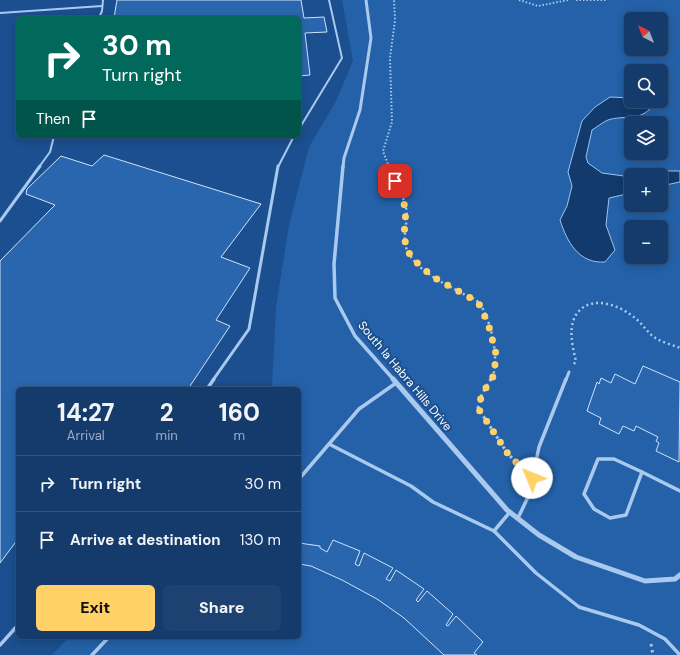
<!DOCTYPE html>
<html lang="en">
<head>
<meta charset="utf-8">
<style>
  :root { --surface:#143b6b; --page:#1d4271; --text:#f1f3f6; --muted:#9dadc1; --line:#33557e; --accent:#ffd166 }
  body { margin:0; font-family:"DM Sans",sans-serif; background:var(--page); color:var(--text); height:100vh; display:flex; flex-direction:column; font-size:15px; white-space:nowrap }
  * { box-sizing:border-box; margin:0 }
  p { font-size:13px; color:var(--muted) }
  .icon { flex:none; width:22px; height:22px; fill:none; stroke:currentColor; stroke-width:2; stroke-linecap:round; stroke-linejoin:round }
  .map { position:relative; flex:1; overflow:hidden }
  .panel { position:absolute; left:16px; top:387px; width:285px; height:252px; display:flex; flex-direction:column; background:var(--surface); border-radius:6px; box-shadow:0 2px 10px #0003,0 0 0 1px var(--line) }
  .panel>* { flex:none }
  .top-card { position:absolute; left:16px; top:16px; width:285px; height:122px; border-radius:6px; box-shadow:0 2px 10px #0003,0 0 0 1px var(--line); background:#00695c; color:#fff; overflow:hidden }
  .needle { width:26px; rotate:318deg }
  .buttons { position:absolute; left:624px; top:12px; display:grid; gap:8px }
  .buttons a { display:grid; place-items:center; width:44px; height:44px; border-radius:6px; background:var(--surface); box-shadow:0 2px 10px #0003,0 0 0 1px var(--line); font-size:20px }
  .pin { position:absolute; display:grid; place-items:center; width:34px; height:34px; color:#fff; margin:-17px; border-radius:8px; box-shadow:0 2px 6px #0006 }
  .me { position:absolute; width:44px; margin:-22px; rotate:315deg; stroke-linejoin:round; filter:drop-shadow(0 0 3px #0008) }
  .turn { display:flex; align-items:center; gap:14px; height:84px; padding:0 20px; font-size:18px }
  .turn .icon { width:52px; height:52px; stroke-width:2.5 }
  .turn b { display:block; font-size:28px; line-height:34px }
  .then { display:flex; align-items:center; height:38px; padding:0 20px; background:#0003; gap:8px; font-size:15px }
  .eta { display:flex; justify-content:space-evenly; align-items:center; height:68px; text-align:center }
  .eta b { font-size:24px; font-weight:800; line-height:28px }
  .cta { display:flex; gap:8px; margin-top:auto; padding:8px 20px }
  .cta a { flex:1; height:46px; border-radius:6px; background:var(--accent); color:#111; font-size:16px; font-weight:800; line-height:46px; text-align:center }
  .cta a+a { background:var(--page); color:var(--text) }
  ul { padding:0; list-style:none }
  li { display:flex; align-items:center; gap:12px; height:56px; padding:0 20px; border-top:1px solid var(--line) }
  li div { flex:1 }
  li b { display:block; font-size:15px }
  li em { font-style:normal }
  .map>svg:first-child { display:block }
</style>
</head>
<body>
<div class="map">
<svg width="680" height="655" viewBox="0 0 680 655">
  <rect width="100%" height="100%" fill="#1b4f8f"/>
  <!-- green -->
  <path fill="#2461a8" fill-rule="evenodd" d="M342,0H680V655H52L69,637H299V389H272L276,307L289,225L309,147L335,103L353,61ZM631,19H661V49H631ZM631,71H661V101H631ZM631,123H661V153H631ZM631,175H661V205H631ZM631,227H661V257H631Z"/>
  <!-- water -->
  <g fill="#123a6d" stroke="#9cc4f0">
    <path d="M610,97L631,98V101H643L650,109C638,121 623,115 608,120C603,122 597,127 592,130L586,157L588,163L602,173L631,177V193L609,198L606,225L615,250L605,262C579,264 567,242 560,220L567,206L572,186L568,172L582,121L595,107Z"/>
    <polygon points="668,171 680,171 680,182 661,186 661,175 649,175"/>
  </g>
  <!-- building -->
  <g fill="#2a66ad" stroke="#cfe3fa">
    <polygon points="117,0 301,0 304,18 324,17 327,32 305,33 310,75 299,76 299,18 114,18"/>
    <polygon points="104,155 261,204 221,257 250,268 216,320 230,326 188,389 18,389 18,539 0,563 0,261 55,205 26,194 27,189 61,156 92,166"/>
    <polygon points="643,366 680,382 679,462 656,451 659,443 656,441 658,437 636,426 634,431 623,426 619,434 599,424 601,418 587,411 597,382 599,384 601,378 611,383 615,374 635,384"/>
    <polygon points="333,540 360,551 355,564 359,566 364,553 393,568 386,579 390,581 396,570 424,589 416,600 418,602 427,591 453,614 446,625 448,626 456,616 483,642 474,653 477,655 444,655 404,618 377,599 342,580 311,566 299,564 299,543 320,546 320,548 327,552"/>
  </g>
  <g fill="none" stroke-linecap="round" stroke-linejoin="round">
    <!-- path-far2 -->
    <g stroke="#a9c9ee" stroke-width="2" stroke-dasharray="1.5 2" stroke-linecap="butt">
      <polyline points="519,0 538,6 568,0"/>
      <polyline points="576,0 606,0"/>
      <polyline points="389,167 383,151 392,122 390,58 395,20 394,0"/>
    </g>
    <!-- path-far1 -->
    <g stroke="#a9c9ee" stroke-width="2.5" stroke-dasharray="2 3" stroke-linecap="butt">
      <path d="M389,166C394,179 403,194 406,208C409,222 401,237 407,250C417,271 443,283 462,293C467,296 475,298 478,302C491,316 501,364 491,380"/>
      <path d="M574,364L576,361C572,345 567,324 579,311C594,295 621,306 635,318C643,324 648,334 657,339C664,343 673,345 680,348"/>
    </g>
    <!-- path -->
    <g stroke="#a9c9ee" stroke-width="3" stroke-dasharray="2.5 3.5" stroke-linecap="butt">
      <polyline points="491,379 482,394 478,408 508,454 524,470"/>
      <polyline points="651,644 653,655"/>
    </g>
    <!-- lane-far2 -->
    <g stroke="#a9c9ee" stroke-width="2">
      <polyline points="0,13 102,6"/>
      <polyline points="99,18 102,11 103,0"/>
      <polyline points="299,129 342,58 329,0"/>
      <polyline points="39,167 50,152 54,136"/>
      <polyline points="278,167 294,136"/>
    </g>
    <!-- lane-far1 -->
    <g stroke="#a9c9ee" stroke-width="3">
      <polyline points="0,221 40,166"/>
      <polyline points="213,380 249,329 278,166"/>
      <polyline points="566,380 569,372"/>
    </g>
    <!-- lane -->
    <g stroke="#a9c9ee" stroke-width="3.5">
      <polyline points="207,389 214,379"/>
      <polyline points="329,444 411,486 433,502 494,531 536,573 579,607 639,625 665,639 680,655"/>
      <polygon points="598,459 614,459 642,472 626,515 610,518 594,509 584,494"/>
      <polyline points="642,472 680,491"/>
      <polyline points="299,479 359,409 396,383"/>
      <polyline points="518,518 529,495 539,447 566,379"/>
      <polyline points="494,531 510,512"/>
      <polyline points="0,645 18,625"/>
      <polyline points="92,655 109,637"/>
    </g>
    <!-- street-far2 -->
    <polyline stroke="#a9c9ee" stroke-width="3" points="343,167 344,158 360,110 371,38 366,0"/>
    <!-- street-far1 -->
    <polyline stroke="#a9c9ee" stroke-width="3.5" points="343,166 334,264 335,298 355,336 394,380"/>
    <!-- street -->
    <polyline stroke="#a9c9ee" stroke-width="5" points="393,379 507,510 539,535 576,557 645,581 675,579 680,575"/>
  </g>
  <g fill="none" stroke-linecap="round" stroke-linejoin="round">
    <!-- route -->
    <polyline stroke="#ffd166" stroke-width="7" stroke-dasharray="0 12.6" points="395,181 406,209 404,236 407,250 414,260 433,277 478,302 488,323 496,354 494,375 482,394 478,408 508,454 532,478"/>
  </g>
  <g text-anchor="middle" stroke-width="4" stroke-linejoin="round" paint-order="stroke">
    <!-- street labels -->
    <g font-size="12" fill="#fff" stroke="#1b4f8f">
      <text transform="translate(405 376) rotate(50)" y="4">South la Habra Hills Drive</text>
    </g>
  </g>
</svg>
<div class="buttons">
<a><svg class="needle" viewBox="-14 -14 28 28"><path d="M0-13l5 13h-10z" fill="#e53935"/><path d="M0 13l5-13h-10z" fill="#9dadc1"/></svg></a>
<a><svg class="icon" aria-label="search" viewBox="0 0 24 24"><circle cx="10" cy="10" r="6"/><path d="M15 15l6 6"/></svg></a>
<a><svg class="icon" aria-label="layers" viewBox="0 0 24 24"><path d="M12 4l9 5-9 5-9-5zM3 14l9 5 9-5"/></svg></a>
<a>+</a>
<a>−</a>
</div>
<div class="pin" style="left:395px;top:181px;background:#d93025"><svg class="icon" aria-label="arrive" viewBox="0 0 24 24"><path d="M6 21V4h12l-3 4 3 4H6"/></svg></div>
<svg class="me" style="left:532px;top:478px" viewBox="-20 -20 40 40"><circle r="19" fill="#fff"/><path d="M0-13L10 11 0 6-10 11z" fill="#ffd166"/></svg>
<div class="top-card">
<div class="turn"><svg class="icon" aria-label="right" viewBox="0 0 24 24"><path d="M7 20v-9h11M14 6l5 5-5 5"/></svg><div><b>30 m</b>Turn right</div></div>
<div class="then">Then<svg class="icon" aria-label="arrive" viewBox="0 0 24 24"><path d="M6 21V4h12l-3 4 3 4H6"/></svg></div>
</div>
<section class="panel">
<div class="eta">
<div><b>14:27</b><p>Arrival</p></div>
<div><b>2</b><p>min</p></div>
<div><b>160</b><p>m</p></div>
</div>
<ul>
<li><svg class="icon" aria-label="right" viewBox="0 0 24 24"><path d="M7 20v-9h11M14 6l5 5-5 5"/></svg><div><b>Turn right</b></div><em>30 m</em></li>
<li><svg class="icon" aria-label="arrive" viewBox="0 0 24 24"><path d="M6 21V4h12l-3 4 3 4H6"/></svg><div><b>Arrive at destination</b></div><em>130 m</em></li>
</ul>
<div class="cta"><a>Exit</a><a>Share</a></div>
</section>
</div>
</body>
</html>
